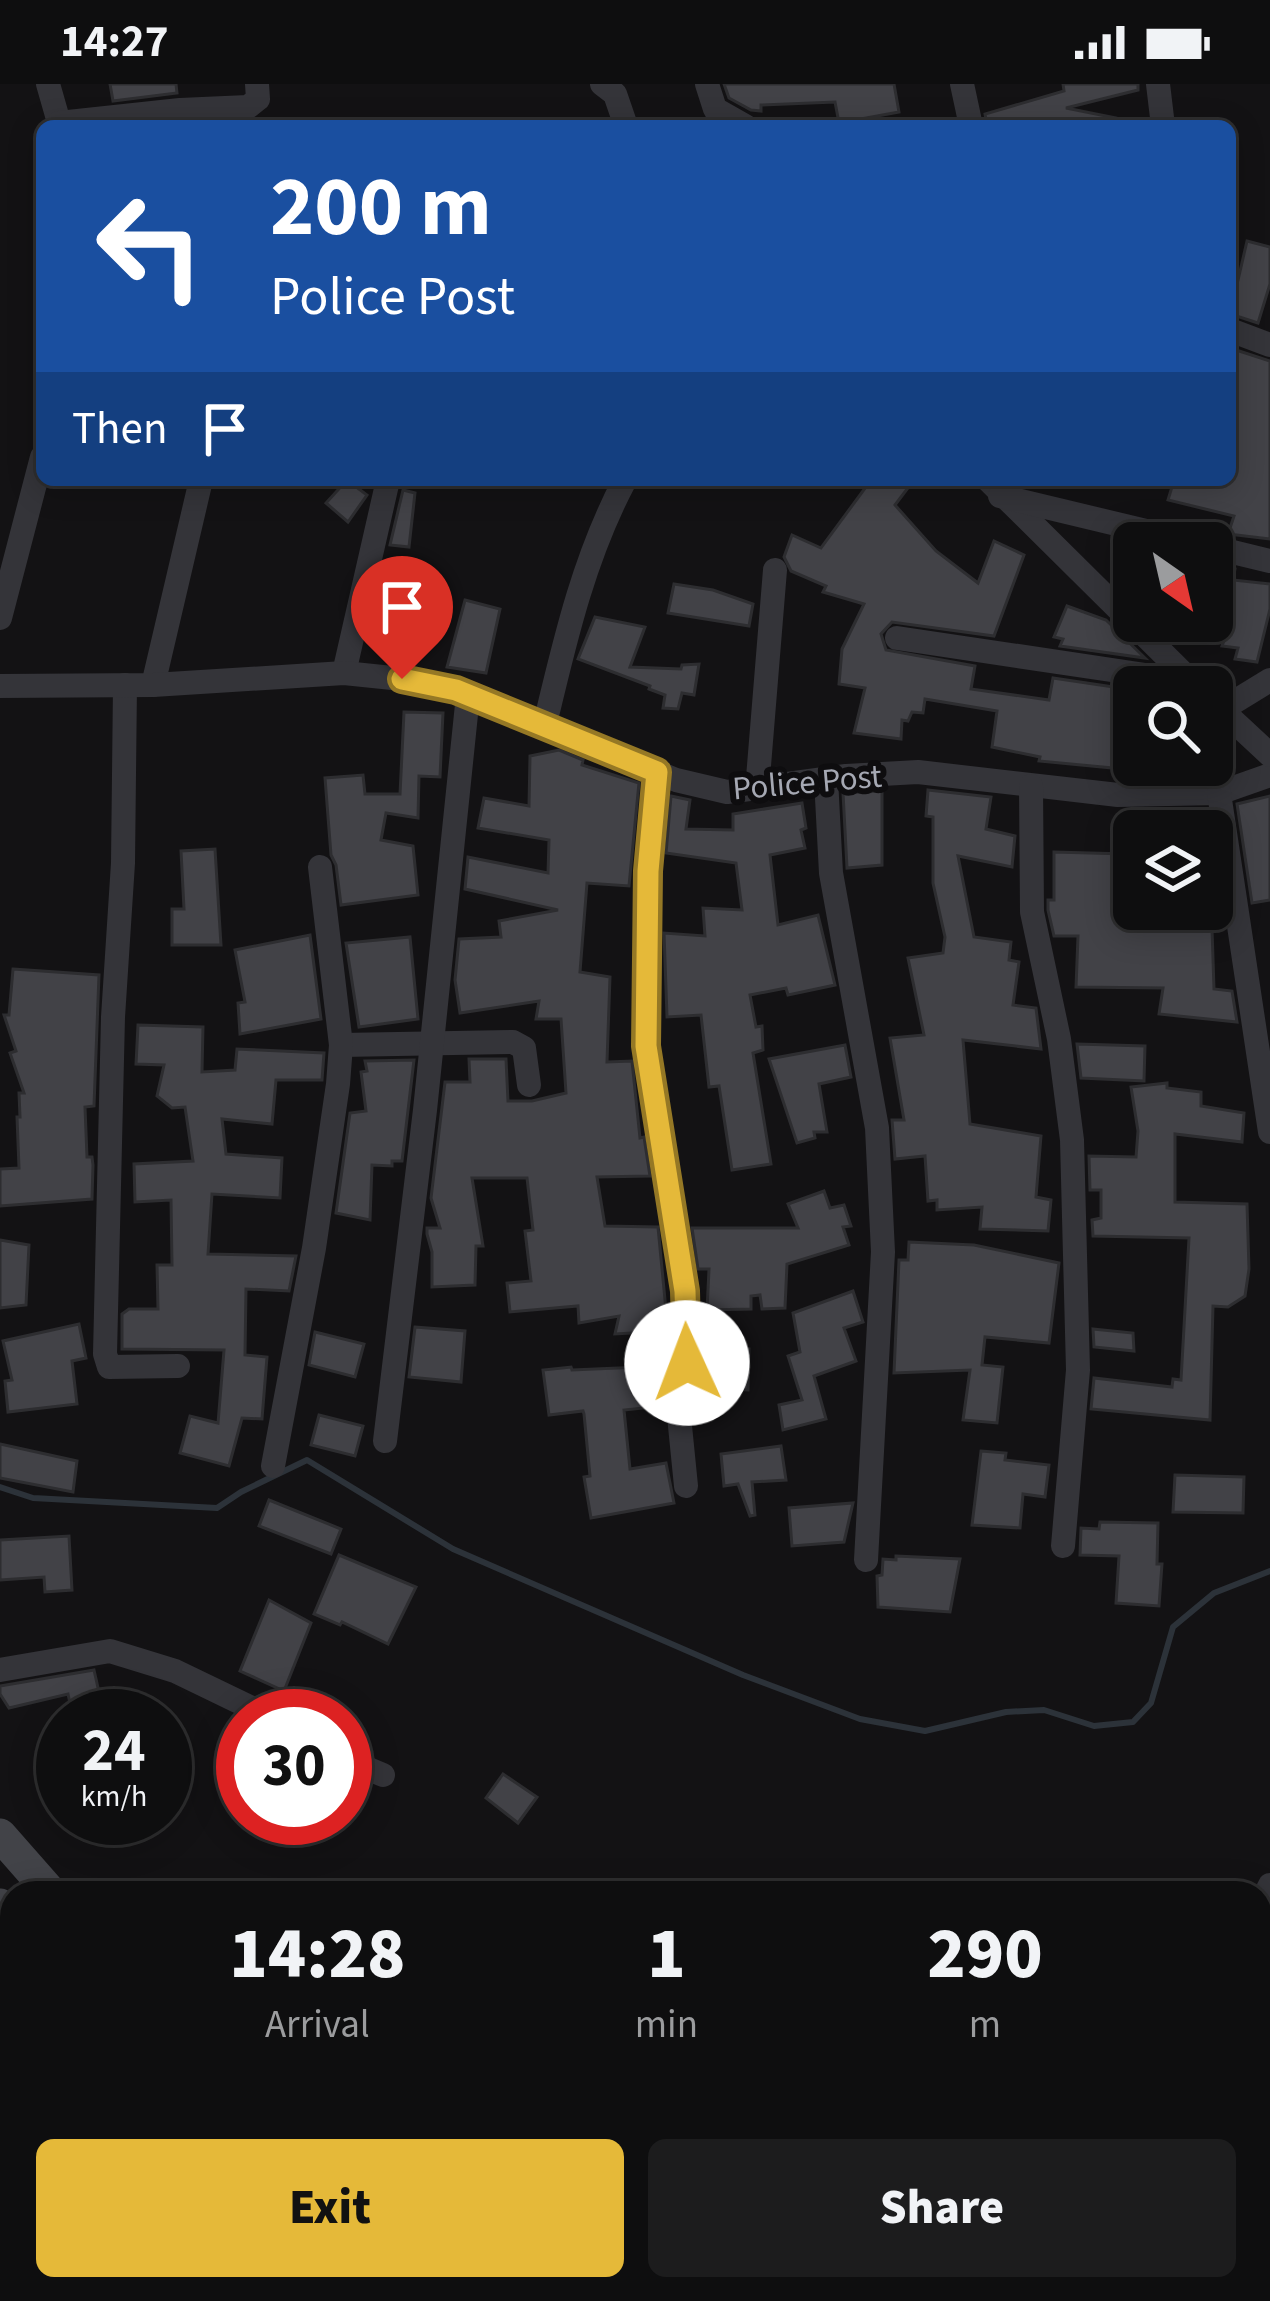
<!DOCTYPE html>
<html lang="en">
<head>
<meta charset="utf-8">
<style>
  :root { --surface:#0e0e0f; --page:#1c1c1d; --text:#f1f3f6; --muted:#9b9c9e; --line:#2e2e2f; --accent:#e5b939 }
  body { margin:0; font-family:"Source Sans 3",sans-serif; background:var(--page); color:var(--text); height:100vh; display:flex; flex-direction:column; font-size:45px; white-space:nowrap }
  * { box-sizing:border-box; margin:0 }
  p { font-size:39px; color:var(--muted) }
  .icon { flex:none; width:66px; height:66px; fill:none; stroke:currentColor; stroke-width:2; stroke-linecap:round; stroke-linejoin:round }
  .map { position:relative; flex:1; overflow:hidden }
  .side { position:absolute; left:0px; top:1797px; width:1272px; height:420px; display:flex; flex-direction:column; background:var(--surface); border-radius:36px 36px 0 0; box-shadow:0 6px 30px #0003,0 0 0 3px var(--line) }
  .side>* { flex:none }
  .guide { position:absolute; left:36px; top:36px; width:1200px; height:366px; border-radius:18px; box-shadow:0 6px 30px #0003,0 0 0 3px var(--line); background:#1a4fa0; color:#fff; overflow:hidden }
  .needle { width:78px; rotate:146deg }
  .fabs { position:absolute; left:1113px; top:438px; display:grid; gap:24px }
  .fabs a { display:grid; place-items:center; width:120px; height:120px; border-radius:18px; background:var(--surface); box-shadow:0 6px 30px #0003,0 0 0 3px var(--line); font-size:60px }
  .speed { position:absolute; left:36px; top:1605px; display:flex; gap:24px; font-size:60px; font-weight:700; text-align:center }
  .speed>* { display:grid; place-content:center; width:156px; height:156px; border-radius:50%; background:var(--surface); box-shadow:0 6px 30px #0003,0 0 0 3px var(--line); line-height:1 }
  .speed small { font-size:30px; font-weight:400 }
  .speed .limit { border:18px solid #d22; background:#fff; color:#111 }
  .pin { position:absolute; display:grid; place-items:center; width:102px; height:102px; color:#fff; margin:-123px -51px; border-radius:50% 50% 50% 0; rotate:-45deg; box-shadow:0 0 12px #0007 }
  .pin .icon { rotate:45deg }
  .me { position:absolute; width:132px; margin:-66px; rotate:358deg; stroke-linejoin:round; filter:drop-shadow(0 0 9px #0008) }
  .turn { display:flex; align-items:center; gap:42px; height:252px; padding:0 36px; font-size:54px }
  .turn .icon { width:156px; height:156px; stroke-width:2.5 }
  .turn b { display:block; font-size:84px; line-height:102px }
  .then { display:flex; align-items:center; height:114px; padding:0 36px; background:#0003; gap:24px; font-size:45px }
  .eta { display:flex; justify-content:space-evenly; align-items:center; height:204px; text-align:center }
  .eta b { font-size:72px; font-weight:800; line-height:84px }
  .cta { display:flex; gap:24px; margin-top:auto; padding:24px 36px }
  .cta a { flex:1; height:138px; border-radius:18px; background:var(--accent); color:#111; font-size:48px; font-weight:800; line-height:138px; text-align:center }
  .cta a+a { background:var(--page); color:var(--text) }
  .status { display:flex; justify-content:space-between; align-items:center; height:84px; padding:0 60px; background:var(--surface); direction:ltr }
  .status svg { height:33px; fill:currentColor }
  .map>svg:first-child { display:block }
</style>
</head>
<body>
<div class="status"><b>14:27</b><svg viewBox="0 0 49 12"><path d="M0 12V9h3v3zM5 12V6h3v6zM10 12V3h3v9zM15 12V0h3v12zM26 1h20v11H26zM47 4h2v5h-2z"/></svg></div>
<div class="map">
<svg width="1270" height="2217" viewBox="0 0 1270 2217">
  <rect width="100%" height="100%" fill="#131214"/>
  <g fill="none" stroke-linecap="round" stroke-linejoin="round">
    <!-- stream -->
    <polyline stroke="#2c3239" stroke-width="6" points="0,1403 33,1414 217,1424 241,1408 307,1376 453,1465 743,1591 860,1635 925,1647 1006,1628 1044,1626 1094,1642 1133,1638 1151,1619 1173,1543 1214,1509 1270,1487"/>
  </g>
  <!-- building -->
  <g fill="#424247" stroke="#2d2d30" stroke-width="3">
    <polygon points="110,0 176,0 177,9 113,17"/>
    <polygon points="724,0 894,0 899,28 839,39 835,18 761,21 761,27 751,26 729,14"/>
    <polygon points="1063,0 1138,0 1138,6 1066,24 1116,34 1116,42 987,42 985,30 1064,7"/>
    <polygon points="1247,157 1270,163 1270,200 1258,239 1230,230 1230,204 1233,195 1238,196"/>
    <polygon points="1230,264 1270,277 1270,455 1228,450 1234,432 1168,416 1174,396 1230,396"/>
    <polygon points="347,396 367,411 348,438 326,419"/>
    <polygon points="871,396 914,396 895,421 936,467 978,499 994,457 1024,471 994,552 892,538 881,550 886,566 975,582 971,605 1049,616 1053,594 1134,606 1134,648 1117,646 1113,684 1039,677 1040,673 992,663 997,627 925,615 923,629 912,628 908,637 902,636 901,655 854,649 865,604 839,600 842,565 864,520 823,508 826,502 791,487 784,473 792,451 821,464"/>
    <polygon points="403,406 415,409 409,463 390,461"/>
    <polygon points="1212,480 1235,485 1233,496 1270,500 1270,525 1257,578 1235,575 1238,564 1222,562 1225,554 1178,546 1178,537 1212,537"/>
    <polygon points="674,500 713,506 753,520 749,542 668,529"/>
    <polygon points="379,516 415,527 409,549 415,551 408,570 398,568 395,573 383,569 385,559 368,557"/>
    <polygon points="465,516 500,525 486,589 447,583"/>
    <polygon points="1067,522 1106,536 1145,574 1060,562 1063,555 1054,553"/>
    <polygon points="595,533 645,543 630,583 681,585 682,581 699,580 694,611 682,609 678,625 663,624 665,611 649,605 650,602 578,575"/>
    <polygon points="404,628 443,629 440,693 419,692 418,734 386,729 381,756 413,762 418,811 341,821 336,781 331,771 325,694 363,691 365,710 400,710"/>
    <polygon points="559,666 583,676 582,681 639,699 629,802 587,799 580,888 610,893 607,978 632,977 640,1054 644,1053 650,1092 597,1093 605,1142 658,1143 668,1247 615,1250 619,1232 579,1239 578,1222 510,1228 507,1199 531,1197 525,1147 533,1146 527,1094 472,1094 483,1162 476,1162 475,1201 432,1203 432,1168 427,1150 427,1144 440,1144 431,1114 445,998 470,998 469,975 506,975 508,1017 532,1017 566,1009 561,935 536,935 539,917 460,929 455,896 459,855 501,853 499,837 558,826 465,805 468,773 548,789 549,756 478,744 484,714 529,722 530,672"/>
    <polygon points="928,706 991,713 986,745 1015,752 1012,783 958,772 974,853 1011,858 1009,876 1019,878 1013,921 1036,924 1041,965 963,956 970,1040 1041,1052 1036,1113 1051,1116 1048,1147 980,1145 982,1123 937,1126 937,1116 928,1117 925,1072 895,1075 892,1036 904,1036 890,954 924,951 908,874 943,869 945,853 933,799 933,733 926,732"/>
    <polygon points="882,707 882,781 847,784 843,709"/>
    <polygon points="671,712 690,716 686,745 733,746 733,730 802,719 806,744 801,746 805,764 770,771 778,841 818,831 835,901 788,911 786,904 750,911 756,943 762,942 763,966 753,969 771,1080 732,1086 719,1002 709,1003 701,931 667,933 664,849 705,852 703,824 742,826 736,779 666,769"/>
    <polygon points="1270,712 1270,816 1252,819 1237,720"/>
    <polygon points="1205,726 1207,741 1167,747 1125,747 1122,727"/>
    <polygon points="215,765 221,861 172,861 172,825 184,825 181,767"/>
    <polygon points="1054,768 1126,770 1126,800 1134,799 1134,825 1220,825 1219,844 1212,844 1214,905 1232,907 1237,938 1159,930 1163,904 1076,903 1078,852 1054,852 1048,826 1048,816 1054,816"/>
    <polygon points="310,851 321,935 240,950 238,919 245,918 235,866"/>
    <polygon points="410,853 418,935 359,943 346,859"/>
    <polygon points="13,885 99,891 94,1022 85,1023 87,1073 92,1073 93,1081 92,1115 0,1122 0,1085 19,1084 17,1033 20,1033 19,1009 24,1009 10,969 16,967 4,931 9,931"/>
    <polygon points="138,941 203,943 202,988 235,986 237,965 324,969 322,996 276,996 272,1040 222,1035 226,1070 282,1074 280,1114 212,1110 208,1170 296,1172 289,1207 246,1205 245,1271 267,1273 262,1335 242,1334 229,1382 180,1369 190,1332 218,1339 224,1266 122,1265 122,1230 129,1225 158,1225 157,1181 172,1181 171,1116 135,1118 134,1080 193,1077 185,1023 172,1024 157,1012 164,981 136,980"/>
    <polygon points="1077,960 1145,962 1144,997 1081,994"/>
    <polygon points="845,961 851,993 819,1000 827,1048 814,1048 815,1054 797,1059 769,975"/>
    <polygon points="414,976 402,1077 392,1077 392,1082 372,1081 370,1136 336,1129 350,1029 366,1027 361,988 367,987 365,977"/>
    <polygon points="1167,999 1167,1004 1201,1008 1201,1022 1244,1029 1242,1058 1175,1050 1175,1118 1247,1120 1249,1185 1245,1212 1228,1223 1213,1222 1210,1336 1091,1325 1094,1294 1172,1303 1173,1295 1181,1296 1189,1154 1093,1152 1092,1136 1101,1134 1101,1106 1090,1106 1089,1072 1136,1073 1138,1047 1131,1003"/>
    <polygon points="824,1107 830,1124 844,1121 851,1142 843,1143 849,1161 787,1180 785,1224 762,1225 760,1211 751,1212 751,1225 707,1226 709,1185 698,1185 692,1144 798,1144 788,1120"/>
    <polygon points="0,1156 29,1161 26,1221 0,1224"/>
    <polygon points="909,1158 974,1161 1059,1179 1049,1259 985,1253 982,1281 1003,1283 997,1339 963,1336 970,1286 894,1289 899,1176 908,1176"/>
    <polygon points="853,1207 863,1238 844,1244 856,1277 814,1292 826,1335 783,1346 779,1321 802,1316 788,1272 800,1268 793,1229"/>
    <polygon points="79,1240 86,1274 72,1277 77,1320 8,1328 5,1297 12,1296 3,1257"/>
    <polygon points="415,1243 465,1247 461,1298 409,1293"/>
    <polygon points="1093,1245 1133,1249 1134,1267 1094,1263"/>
    <polygon points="315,1248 364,1260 355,1293 309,1281"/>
    <polygon points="703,1263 749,1265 748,1306 700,1304"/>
    <polygon points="571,1283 572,1286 640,1283 640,1292 652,1290 653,1323 624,1326 630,1385 666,1379 674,1419 591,1434 584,1393 590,1392 584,1330 583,1327 549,1331 543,1286"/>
    <polygon points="319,1331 363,1342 355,1372 311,1361"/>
    <polygon points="0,1360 77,1377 73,1408 0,1394"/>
    <polygon points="781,1362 786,1396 752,1398 755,1431 750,1432 738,1400 724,1402 721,1370"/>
    <polygon points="981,1367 1006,1369 1005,1376 1049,1381 1045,1413 1023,1410 1020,1444 972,1441"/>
    <polygon points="1175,1391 1244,1393 1243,1429 1173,1428"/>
    <polygon points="269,1416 341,1445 331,1470 259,1442"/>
    <polygon points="853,1419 844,1458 792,1462 789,1424"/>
    <polygon points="1100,1438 1158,1439 1157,1480 1162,1480 1159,1522 1116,1519 1119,1472 1080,1471 1081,1444 1099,1445"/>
    <polygon points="69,1452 72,1506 45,1508 44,1493 0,1496 0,1456"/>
    <polygon points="339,1471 416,1503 388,1560 342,1538 340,1541 314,1530"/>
    <polygon points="896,1472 960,1475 950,1528 878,1523 877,1492 882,1491 883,1475 896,1476"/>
    <polygon points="269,1516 311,1539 284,1607 240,1587"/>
    <polygon points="94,1586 101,1617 71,1624 68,1610 9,1624 0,1610 0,1602"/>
    <polygon points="503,1690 537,1713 518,1739 486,1714"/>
  </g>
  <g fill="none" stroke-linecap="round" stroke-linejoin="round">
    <!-- minor -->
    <g stroke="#343439" stroke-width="24">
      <polyline points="48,0 60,42"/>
      <polyline points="602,0 615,10 626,42"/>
      <polyline points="707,0 715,25 745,42"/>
      <polyline points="962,0 971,42"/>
      <polyline points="1158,0 1163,42"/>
      <polyline points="59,39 180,26 248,23 258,15 257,0"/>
      <polyline points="1230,246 1270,261"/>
      <polyline points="988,396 1195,601"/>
      <polyline points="1000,412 1196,459"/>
      <polyline points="1212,463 1270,477"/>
      <polyline points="0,534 42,373"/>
      <polyline points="897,554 1192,598"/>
      <polyline points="344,589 388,396"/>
      <polyline points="125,601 123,779 113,933 105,1270 109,1283 178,1282"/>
      <polyline points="153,601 201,396"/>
      <polyline points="0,602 153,601 344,589 402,595 456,606 676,696 727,708 846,692 918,688 1118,711 1219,709 1270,691"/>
      <polyline points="1212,617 1270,671"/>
      <polyline points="1221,626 1270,596"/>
      <path d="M545,640C565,556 584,473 625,396"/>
      <polyline points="657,688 648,787 646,963 685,1207 687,1279 679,1332 686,1402"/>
      <polyline points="826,695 831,789 877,1044 883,1168 866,1476"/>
      <polyline points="1031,702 1032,828 1059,955 1072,1056 1078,1286 1063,1462"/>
      <polyline points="757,706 775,486"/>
      <polyline points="1219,709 1270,1048"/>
      <polyline points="341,961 513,958 524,964 529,1001"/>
      <polyline points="385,1357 425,1026 468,611"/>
      <polyline points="273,1382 314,1164 338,1000 341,961 320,783"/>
      <polyline points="0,1586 110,1567 175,1587 268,1632"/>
      <polyline points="345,1675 383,1691"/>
      <polyline points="1260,1821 1270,1801"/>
      <polyline points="1260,2029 1270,2033"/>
    </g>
    <!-- secondary -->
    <g stroke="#424348" stroke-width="33">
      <polyline points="0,1751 51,1809"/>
      <polyline points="0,1821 12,1835"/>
      <polyline points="345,2205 355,2217"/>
      <polyline points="402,2205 413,2217"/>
    </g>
  </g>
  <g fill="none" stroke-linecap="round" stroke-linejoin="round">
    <defs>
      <polyline id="route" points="402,595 456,606 657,688 648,787 646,962 685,1207 687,1279"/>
    </defs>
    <!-- route casing -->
    <use href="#route" stroke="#957825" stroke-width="30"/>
    <!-- route -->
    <use href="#route" stroke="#e5b939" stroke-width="21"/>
  </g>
  <g text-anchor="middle" stroke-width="12" stroke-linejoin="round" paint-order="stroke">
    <!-- street labels -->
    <g font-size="33" fill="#a5a8b3" stroke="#0e0d0f">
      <text transform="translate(807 697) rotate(-5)" y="12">Police Post</text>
    </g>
  </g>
</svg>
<div class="fabs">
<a><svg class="needle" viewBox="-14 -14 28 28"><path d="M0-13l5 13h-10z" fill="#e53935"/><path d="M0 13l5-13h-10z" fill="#9b9c9e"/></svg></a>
<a><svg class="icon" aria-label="search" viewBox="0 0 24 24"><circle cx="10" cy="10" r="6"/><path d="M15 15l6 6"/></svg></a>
<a><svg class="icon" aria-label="layers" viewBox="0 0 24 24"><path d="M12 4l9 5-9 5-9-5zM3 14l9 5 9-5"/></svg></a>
</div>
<div class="speed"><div>24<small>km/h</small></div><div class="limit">30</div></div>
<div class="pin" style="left:402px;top:595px;background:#d93025"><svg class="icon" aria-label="arrive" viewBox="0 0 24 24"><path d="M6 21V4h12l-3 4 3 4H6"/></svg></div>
<svg class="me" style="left:687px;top:1279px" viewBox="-20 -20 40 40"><circle r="19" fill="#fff"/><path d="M0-13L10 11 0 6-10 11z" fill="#e5b939"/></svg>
<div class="guide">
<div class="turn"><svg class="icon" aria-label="left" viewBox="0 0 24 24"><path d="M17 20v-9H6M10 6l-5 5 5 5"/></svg><div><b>200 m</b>Police Post</div></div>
<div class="then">Then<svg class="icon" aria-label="arrive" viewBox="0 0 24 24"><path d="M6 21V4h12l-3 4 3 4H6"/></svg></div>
</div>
<section class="side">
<div class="eta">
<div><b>14:28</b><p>Arrival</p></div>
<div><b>1</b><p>min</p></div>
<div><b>290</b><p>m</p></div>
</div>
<div class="cta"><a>Exit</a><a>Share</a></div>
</section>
</div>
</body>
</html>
